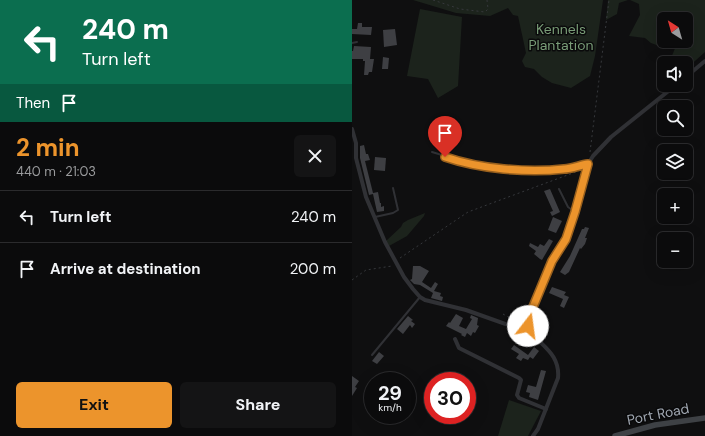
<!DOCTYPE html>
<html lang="en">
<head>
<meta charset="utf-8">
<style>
  :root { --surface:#0b0b0c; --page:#141415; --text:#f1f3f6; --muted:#9a9b9d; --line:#2b2b2d; --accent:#ec942c }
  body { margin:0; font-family:"DM Sans",sans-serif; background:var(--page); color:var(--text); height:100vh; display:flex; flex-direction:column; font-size:15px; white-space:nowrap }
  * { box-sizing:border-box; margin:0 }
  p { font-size:13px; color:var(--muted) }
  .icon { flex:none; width:22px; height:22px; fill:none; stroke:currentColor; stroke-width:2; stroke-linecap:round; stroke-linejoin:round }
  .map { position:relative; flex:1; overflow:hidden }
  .sheet { display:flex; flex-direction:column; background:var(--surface); width:352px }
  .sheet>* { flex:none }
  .top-card { background:#0b6e4f; color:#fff; overflow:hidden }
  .needle { width:26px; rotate:323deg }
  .controls { position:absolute; left:305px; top:12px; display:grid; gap:8px }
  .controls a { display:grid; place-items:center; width:36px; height:36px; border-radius:6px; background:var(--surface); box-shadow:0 4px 16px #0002,0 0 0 1px var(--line); font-size:20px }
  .speed { position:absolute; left:12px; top:372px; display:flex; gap:8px; font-size:20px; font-weight:700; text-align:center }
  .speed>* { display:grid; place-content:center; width:52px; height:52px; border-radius:50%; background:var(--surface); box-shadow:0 4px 16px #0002,0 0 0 1px var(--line); line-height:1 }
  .speed small { font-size:10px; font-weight:400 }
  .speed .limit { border:6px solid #d22; background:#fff; color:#111 }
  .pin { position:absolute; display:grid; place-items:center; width:34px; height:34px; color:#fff; margin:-41px -17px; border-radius:50% 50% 50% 0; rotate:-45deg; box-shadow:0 0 4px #0007 }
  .pin .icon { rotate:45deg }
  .me { position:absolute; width:44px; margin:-22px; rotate:15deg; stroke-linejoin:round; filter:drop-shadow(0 0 3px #0008) }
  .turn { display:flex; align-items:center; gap:14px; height:84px; padding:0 16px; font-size:18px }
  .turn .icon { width:52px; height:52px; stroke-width:2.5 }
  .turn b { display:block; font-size:28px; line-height:34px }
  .then { display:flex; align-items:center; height:38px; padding:0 16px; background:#0003; gap:8px; font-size:15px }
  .round { display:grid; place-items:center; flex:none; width:42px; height:42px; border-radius:6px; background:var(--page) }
  .overview { display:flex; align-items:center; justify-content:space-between; height:68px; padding:0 16px }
  h1 { font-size:24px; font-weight:700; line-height:30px; color:var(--accent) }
  .primary-button { display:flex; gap:8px; margin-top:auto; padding:8px 16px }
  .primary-button a { flex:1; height:46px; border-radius:6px; background:var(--accent); color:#111; font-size:16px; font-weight:700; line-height:46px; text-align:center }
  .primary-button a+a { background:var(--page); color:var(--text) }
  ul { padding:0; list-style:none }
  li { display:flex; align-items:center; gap:12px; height:52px; padding:0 16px; border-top:1px solid var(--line) }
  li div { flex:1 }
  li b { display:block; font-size:15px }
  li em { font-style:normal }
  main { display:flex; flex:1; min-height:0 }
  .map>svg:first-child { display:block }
</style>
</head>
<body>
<main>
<section class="sheet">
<div class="top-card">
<div class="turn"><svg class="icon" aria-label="left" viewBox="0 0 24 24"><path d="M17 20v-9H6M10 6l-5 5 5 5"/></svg><div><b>240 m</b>Turn left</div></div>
<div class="then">Then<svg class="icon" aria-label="arrive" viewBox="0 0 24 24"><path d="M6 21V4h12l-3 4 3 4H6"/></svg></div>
</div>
<div class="overview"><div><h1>2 min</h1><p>440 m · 21:03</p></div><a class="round"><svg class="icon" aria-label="close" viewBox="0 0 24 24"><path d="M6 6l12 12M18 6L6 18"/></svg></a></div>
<ul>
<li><svg class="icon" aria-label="left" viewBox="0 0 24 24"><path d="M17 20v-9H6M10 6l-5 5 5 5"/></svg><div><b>Turn left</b></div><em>240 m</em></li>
<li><svg class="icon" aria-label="arrive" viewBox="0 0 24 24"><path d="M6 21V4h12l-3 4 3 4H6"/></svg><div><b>Arrive at destination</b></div><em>200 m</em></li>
</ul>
<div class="primary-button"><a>Exit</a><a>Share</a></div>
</section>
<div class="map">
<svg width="353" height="436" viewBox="0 0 353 436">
  <rect width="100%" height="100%" fill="#0f0f10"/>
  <!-- green -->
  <g fill="#1c231c">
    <polygon points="55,0 251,0 243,56 238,76 219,88 200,83 190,77 182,69 173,67 170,61 174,53 166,16 161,15 156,8 138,16 104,13 61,0"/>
    <polygon points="256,0 276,0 267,3 265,14 254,20"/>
    <polygon points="278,0 353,0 353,52 334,69 334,63 317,63 326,41 334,41 334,19 312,19 312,41 319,41 310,47 299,43 293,38 277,36 288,15 287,4"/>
    <polygon points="68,9 110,17 106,86 86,98 76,79 55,76"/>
    <polygon points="73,213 72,216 55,236 37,246 34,241 49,227 51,223 56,220"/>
    <polygon points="157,400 189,411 176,436 146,436"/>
  </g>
  <!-- building -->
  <g fill="#3e3f43">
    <polygon points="6,23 10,23 10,27 20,27 19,35 0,34 0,29 5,29"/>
    <polygon points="43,29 45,45 32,47 31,30"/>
    <polygon points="2,46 19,47 18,59 22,59 20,72 17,72 16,75 12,75 13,61 11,61 11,59 0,59 0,51 1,51"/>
    <polygon points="31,57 37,58 36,69 30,69"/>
    <polygon points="12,145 14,154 16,154 18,160 13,161 21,193 26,192 28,203 29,203 29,207 32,206 32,211 25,212 21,194 17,195 8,158 8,146"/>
    <polygon points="23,157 34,158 33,171 22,170"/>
    <polygon points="198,189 208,212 200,216 198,212 201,211 192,191"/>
    <polygon points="201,217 210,221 204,233 196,230"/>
    <polygon points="233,227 237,228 233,238 235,238 233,244 229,249 228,248 217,272 213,275 208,272 218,256 230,229 232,229"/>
    <polygon points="197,239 201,241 190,260 188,259 182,254 184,251 177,246 178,243 186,247 188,244 192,246"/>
    <polygon points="61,266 68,266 77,271 70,282 79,288 83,282 86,284 82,291 89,293 88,296 91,297 90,301 79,298 81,293 68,285 62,284 58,280 60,279"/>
    <polygon points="200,287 214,292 212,295 217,297 212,308 208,306 211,299 197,293"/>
    <polygon points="104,314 111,318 107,326 114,329 120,319 118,318 119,315 126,318 125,325 127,326 123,333 121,332 119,336 115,333 113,337 109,335 110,334 94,326 97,322 98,323"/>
    <polygon points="56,316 61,320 59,321 63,324 60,328 58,325 51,334 45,329"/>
    <polygon points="162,345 176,355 182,347 187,351 181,359 178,357 176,360 171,358 169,361 164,358 167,354 159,349"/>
    <polygon points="27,352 32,356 25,364 20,361"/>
    <polygon points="189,370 194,371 186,400 177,397 178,393 174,392 176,385 184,387"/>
    <polygon points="0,376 7,381 3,387 5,388 0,396"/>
  </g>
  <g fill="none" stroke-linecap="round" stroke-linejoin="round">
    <!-- path -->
    <g stroke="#36383c" stroke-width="1" stroke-dasharray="2 3" stroke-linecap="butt">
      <polyline points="81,0 108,9 133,12 136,9 135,0"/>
      <polyline points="238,152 257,0"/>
      <polyline points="48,258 116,212 229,170"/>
      <polyline points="0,280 14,270 40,266"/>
      <polyline points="151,314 167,323"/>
    </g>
    <!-- lane -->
    <g stroke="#303135" stroke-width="2">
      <polyline points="0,43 5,42"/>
      <polyline points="80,152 123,165 161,169 201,170 214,169 230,165 236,164"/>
      <polyline points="207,189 216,207 223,212"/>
      <polyline points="23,217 41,213 46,210 41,188"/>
      <polyline points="20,355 68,297"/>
    </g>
    <!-- street -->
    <g stroke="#303135" stroke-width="4">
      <polyline points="334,77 353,61"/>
      <polyline points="0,129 4,143 4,158 14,197 33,242 52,277 61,289 68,297 73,300 114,310 162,327 171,328 175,326"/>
      <polyline points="103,339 107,348 167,378 169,380 165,395 167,398 194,409"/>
      <path d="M181,436L186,429L206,378C209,346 174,342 176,319L200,261L214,239L223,212L236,164L241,156L259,137L324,85"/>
    </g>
    <!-- secondary -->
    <polyline stroke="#3e4145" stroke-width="5.5" points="263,436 303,425 353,418"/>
  </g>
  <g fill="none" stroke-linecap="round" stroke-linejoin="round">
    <defs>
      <path id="route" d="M93,157C128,169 175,173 212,169C220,169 228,165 236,164L223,212L214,239L200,261L176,319V326"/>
    </defs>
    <!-- route casing -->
    <use href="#route" stroke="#99601d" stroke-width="10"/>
    <!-- route -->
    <use href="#route" stroke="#ec942c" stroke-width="7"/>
  </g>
  <g text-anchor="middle" stroke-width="3" stroke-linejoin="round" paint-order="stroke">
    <!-- park labels -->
    <g font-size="14" fill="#799c77" stroke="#0a0a0b">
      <text x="209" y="34">Kennels<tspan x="209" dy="16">Plantation</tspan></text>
    </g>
    <!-- street labels -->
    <g font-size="14" fill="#a0a7b1" stroke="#0a0a0b">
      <text transform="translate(306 414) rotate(-11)" y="5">Port Road</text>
    </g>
  </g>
</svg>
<div class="controls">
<a><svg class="needle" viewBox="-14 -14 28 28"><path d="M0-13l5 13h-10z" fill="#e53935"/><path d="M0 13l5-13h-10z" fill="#9a9b9d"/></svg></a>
<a><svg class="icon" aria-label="sound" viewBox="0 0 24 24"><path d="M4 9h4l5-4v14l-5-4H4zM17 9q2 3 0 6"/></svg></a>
<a><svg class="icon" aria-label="search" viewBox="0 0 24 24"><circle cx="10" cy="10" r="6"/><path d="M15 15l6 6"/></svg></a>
<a><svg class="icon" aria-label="layers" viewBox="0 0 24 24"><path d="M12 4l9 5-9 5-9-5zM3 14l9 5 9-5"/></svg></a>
<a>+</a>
<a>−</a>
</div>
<div class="speed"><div>29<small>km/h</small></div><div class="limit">30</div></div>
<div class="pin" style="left:93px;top:157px;background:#d93025"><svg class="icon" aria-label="arrive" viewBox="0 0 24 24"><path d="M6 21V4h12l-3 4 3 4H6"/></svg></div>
<svg class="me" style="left:176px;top:326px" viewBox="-20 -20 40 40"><circle r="19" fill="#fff"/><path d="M0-13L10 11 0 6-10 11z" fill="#ec942c"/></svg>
</div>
</main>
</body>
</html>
